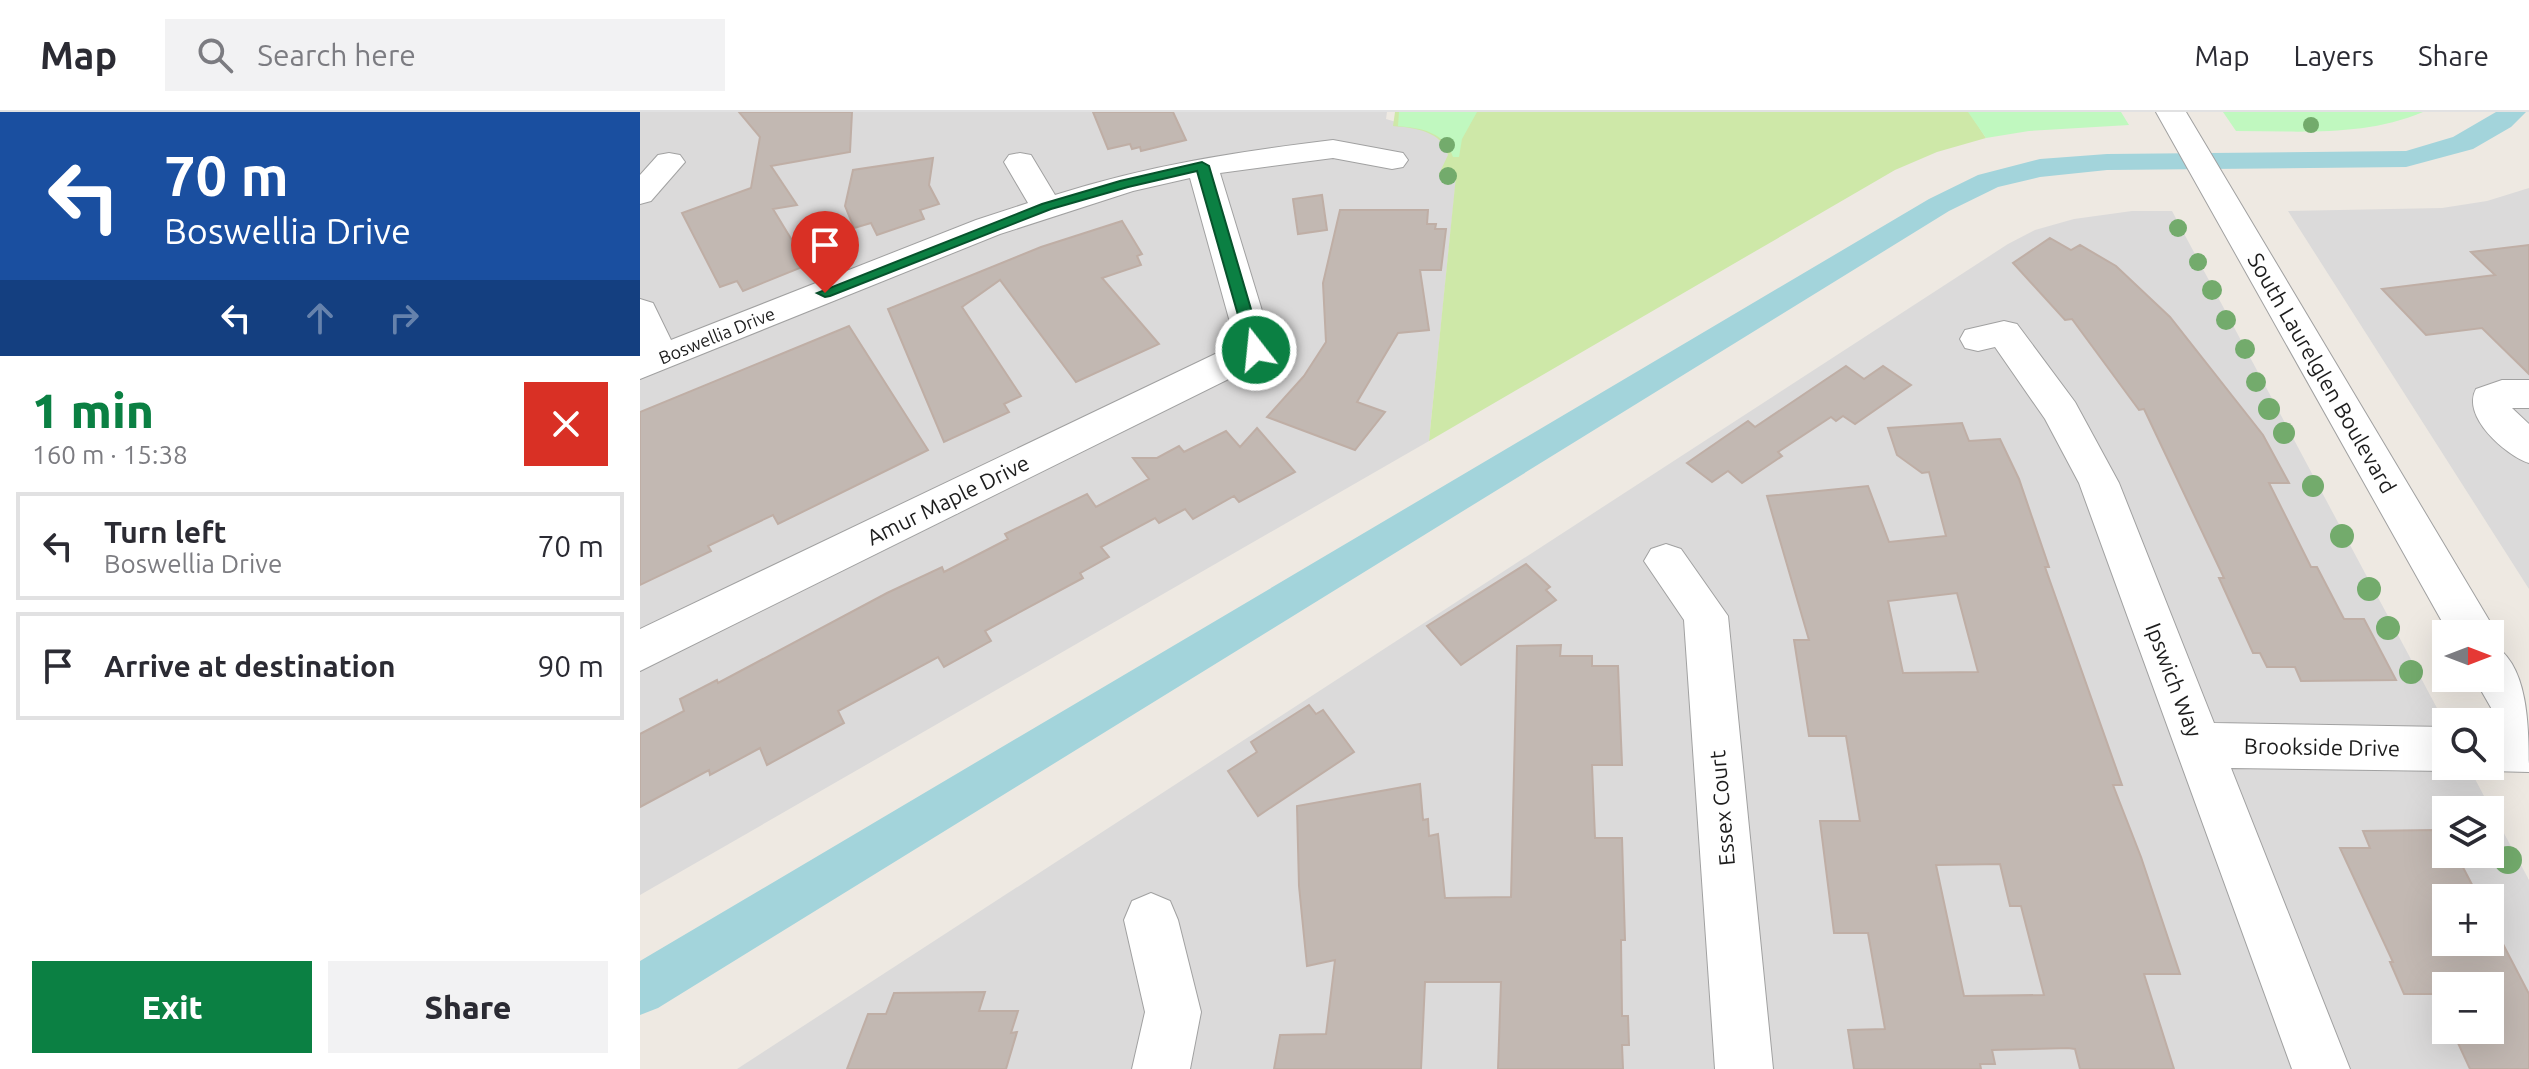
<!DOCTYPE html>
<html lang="en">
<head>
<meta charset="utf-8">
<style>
  :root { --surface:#fff; --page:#f2f2f3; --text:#2b2b33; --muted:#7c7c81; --line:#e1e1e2; --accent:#0b8043 }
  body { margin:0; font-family:Ubuntu,sans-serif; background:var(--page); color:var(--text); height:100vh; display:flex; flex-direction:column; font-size:30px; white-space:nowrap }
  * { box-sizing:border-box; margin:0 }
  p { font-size:26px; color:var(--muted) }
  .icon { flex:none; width:44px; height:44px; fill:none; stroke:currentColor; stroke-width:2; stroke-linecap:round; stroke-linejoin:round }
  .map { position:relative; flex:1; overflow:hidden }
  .side { display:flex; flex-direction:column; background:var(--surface); width:640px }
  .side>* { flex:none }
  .top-card { background:#1a4fa0; color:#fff; overflow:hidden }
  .needle { width:52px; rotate:90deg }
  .buttons { position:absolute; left:1792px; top:508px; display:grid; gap:16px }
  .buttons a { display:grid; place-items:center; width:72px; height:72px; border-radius:0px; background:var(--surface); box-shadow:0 8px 32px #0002; font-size:40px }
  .pin { position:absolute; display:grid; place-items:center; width:68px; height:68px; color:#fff; margin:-82px -34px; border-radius:50% 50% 50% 0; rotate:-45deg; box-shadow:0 0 8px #0007 }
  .pin .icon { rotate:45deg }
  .me { position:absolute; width:88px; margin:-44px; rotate:344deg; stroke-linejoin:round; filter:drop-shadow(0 0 6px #0008) }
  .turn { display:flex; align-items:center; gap:28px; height:168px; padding:0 32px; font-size:36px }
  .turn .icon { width:104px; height:104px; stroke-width:2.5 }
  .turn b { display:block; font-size:56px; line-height:68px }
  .lanes { display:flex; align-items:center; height:76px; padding:0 32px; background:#0003; justify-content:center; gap:40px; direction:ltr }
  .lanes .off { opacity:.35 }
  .round { display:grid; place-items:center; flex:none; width:84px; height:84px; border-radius:0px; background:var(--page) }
  .summary { display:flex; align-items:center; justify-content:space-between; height:136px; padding:0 32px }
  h1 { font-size:48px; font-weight:800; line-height:60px; color:var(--accent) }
  .primary-button { display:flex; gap:16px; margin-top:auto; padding:16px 32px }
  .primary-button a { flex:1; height:92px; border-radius:0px; background:var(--accent); color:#fff; font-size:32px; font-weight:800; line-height:92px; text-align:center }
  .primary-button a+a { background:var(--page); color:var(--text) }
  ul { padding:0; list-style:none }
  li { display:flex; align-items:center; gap:24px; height:108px; margin:0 16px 12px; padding:0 16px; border:4px solid var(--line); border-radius:0px }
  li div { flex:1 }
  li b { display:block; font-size:30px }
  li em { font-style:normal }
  header { display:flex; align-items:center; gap:48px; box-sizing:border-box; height:112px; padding:0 40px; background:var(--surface); border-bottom:2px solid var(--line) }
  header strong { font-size:38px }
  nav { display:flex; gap:44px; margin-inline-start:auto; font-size:28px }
  .search { width:560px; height:72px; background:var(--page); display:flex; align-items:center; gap:20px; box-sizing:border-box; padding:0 28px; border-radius:0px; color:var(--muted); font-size:30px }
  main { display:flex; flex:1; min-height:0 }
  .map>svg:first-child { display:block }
</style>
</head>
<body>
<header>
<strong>Map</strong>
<div class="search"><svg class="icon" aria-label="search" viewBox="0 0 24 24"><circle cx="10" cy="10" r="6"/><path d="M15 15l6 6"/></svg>Search here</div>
<nav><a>Map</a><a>Layers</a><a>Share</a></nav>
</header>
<main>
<section class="side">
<div class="top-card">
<div class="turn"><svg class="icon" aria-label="left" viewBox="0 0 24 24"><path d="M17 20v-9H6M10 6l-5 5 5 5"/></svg><div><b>70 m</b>Boswellia Drive</div></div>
<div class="lanes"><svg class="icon" aria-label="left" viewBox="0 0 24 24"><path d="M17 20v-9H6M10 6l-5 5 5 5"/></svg><svg class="icon off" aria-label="ahead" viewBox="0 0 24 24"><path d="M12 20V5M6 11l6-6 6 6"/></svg><svg class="icon off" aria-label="right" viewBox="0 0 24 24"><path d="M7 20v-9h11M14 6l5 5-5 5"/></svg></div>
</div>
<div class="summary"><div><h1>1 min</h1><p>160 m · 15:38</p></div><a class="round" style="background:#d93025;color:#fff"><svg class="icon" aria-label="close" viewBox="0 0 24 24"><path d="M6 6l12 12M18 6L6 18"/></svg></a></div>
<ul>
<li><svg class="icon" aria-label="left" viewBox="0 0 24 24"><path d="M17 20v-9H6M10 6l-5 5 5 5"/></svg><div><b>Turn left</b><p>Boswellia Drive</p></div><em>70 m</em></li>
<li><svg class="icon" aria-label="arrive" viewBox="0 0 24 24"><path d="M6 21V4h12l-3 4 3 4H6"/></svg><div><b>Arrive at destination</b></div><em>90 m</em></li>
</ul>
<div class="primary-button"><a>Exit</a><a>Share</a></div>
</section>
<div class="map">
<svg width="1889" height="957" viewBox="0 0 1889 957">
  <rect width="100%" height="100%" fill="#eee9e2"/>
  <!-- residential -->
  <g fill="#dbdada" fill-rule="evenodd">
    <polygon points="0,0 747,0 746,7 820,29 789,329 0,783"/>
    <polygon points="1889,76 1889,477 1648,99 1802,96 1847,89"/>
    <path d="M1492,99H1532L1806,613V654H1828L1889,768V957H97L1368,132L1395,118L1434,107ZM1806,698H1850V742H1806ZM1806,786H1850V830H1806ZM1806,874H1850V918H1806Z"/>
  </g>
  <!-- grass -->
  <path fill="#cee8a8" d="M755,0H1436L1333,6L1346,26L1297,40L1255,58L789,329L816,64L799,62L808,43C802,19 775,16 753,14Z"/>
  <!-- park -->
  <g fill="#c0f8bf">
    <path d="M759,0H837L822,27L819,45H813C805,20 781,16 758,14Z"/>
    <polygon points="1328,0 1481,0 1489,13 1389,19 1346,26"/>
    <path d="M1583,0H1783C1724,25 1659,19 1596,19Z"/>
  </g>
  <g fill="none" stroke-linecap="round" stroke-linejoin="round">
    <!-- canal -->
    <polygon fill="#a3d4db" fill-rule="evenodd" points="1856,0 1886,0 1871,15 1833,37 1766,55 1467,58 1400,65 1358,75 1309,99 18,896 0,903 0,849 1289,87 1338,63 1400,47 1467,42 1766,39 1813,25"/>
  </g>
  <!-- building -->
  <g fill="#c2b8b2" stroke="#bfaea5" stroke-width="2" fill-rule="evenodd">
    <polygon points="99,0 212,0 210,40 131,54 157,93 133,97 167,153 103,179 97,169 80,175 42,101 111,76 120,25"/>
    <polygon points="453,0 533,0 546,28 501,39 500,35 492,37 490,32 468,37"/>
    <polygon points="293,46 289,73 299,92 280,98 284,107 237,123 231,111 214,116 205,94 213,58"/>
    <polygon points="682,83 687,118 658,122 653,87"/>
    <polygon points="700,98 788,98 787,112 796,112 795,117 806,117 801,158 780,158 789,218 758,221 717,290 745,300 715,338 627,305 664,264 686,230 683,171"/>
    <polygon points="482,109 502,142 497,144 501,153 462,166 519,232 436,270 360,168 322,195 381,284 364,292 369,300 304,330 248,197 401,135"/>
    <polygon points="1410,126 1431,138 1440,133 1476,154 1530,205 1623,323 1649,371 1629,371 1671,455 1677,455 1704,507 1724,507 1756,568 1661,569 1655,555 1627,555 1620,541 1613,541 1579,466 1584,466 1504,297 1499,298 1432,207 1425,208 1373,151"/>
    <polygon points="1889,133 1889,262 1842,216 1786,223 1742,177 1855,163 1831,140"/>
    <polygon points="209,214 288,338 138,412 133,403 68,434 71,439 0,473 0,300"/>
    <polygon points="1206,254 1224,267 1243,254 1271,273 1215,312 1203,304 1196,309 1191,305 1138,340 1142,344 1102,371 1088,359 1072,370 1047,351 1108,309 1115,315"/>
    <path d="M1322,311L1329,329L1360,327L1379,367L1409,455H1405L1482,673H1473L1501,745L1540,862H1504L1534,957H1440L1435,937L1428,936L1352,938L1355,952H1340L1341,957H1214L1208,918L1245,917L1228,821H1194L1180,709H1220L1206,624H1169L1154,528H1169L1127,384L1228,374L1249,430L1306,424L1289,360L1282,361L1257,343L1248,316ZM1317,481L1338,560L1263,561L1248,489ZM1360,752L1370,794H1381L1404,883L1324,884L1296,753Z"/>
    <polygon points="617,316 655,360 599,390 594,384 553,407 545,397 519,411 515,406 461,435 469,445 440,461 443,466 345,519 351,529 304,555 298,545 198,599 204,611 127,653 120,636 70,663 69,658 0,695 0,622 44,599 40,587 77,568 78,571 247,481 302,455 304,460 368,427 365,422 447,382 456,395 509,367 493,346 517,346 539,334 544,340 586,319 600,335"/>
    <polygon points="886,452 910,475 906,478 916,488 821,553 787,514"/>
    <polygon points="921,533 920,544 952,544 952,554 978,554 982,653 952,653 955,726 982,726 985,828 981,828 982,904 988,904 989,933 982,933 983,957 858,957 861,870 785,870 781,957 634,957 640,923 686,922 695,848 667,854 659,774 657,694 780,672 783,708 788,707 789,724 798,722 805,786 871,785 877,534"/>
    <polygon points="669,593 676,602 683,598 714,640 618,704 588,659 617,640 611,630"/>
    <polygon points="1795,718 1802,733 1806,732 1806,742 1816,742 1839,786 1806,786 1806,830 1850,830 1850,808 1852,811 1889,882 1889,957 1830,957 1812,918 1850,918 1850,874 1806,874 1806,905 1796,882 1764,882 1750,850 1753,850 1700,736 1730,736 1723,719"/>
    <polygon points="345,880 339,899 378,899 371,921 377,920 366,957 207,957 228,902 246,902 254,881"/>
  </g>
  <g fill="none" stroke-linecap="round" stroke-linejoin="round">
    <defs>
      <g id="minor">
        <path d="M1516,0H1546L1849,508L1856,522L1851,532C1889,550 1889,617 1889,660L1850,659L1836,654H1850V615H1862L1834,566H1850V522H1809Z"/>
        <path d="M693,28L763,41L768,48L763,55L752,57L693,46L580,61L634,238L629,247L0,559V517L596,232L550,66L493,79L360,122L0,267V187L13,191L31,228L336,108L388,91L364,50L369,43L380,41L391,43L415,83C509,53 596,40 693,28Z"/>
        <polygon points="29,41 40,43 45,50 11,89 0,92 0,63 18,43"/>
        <polygon points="1364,209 1377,212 1435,290 1479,371 1574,611 1806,615 1806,654 1820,654 1806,659 1591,656 1710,957 1652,957 1439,371 1405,307 1355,235 1338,239 1325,236 1320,227 1325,218"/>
        <path d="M1862,268H1889V296H1872L1889,312V351C1865,343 1821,304 1836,277Z"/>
        <polygon points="1026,432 1041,437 1088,504 1133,957 1075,957 1044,508 1004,449 1011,437"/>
        <polygon points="511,781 530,789 538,808 561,900 550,957 492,957 505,900 484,808 492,789"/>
      </g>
    </defs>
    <!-- minor casing -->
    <use href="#minor" stroke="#a1a1a1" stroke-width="2"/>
    <!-- minor -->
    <use href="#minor" fill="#fff" fill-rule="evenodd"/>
  </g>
  <!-- trees -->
  <g fill="#73ab6c">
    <circle cx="1671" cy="13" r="8"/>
    <circle cx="807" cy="33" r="8"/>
    <circle cx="808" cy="64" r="9"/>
    <circle cx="1538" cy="116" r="9"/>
    <circle cx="1558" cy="150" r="9"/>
    <circle cx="1572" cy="178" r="10"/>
    <circle cx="1586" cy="208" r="10"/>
    <circle cx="1605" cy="237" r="10"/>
    <circle cx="1616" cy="270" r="10"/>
    <circle cx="1629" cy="297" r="11"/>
    <circle cx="1644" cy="321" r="11"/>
    <circle cx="1673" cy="374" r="11"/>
    <circle cx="1702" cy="424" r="12"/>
    <circle cx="1729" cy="477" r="12"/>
    <circle cx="1748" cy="516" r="12"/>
    <circle cx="1771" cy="560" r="12"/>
    <circle cx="1868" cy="748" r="14"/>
  </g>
  <!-- route -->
  <polygon fill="#0b8043" stroke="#07532c" stroke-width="2" points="562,50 569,54 623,238 621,241 616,243 608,238 557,59 488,75 411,97 190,184 185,185 177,181 402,92 480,69"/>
  <g text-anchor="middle" stroke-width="8" stroke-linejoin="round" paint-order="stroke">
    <!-- far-street labels -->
    <g font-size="18" fill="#1d1d1d" stroke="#fff">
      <text transform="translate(77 224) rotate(-22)" y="6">Boswellia Drive</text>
    </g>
    <!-- street labels -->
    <g font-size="22" fill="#1d1d1d" stroke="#fff">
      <text transform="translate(1682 261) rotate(60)" y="8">South Laurelglen Boulevard</text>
      <text transform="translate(308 388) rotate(-26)" y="8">Amur Maple Drive</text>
      <text transform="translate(1534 568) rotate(69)" y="8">Ipswich Way</text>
      <text transform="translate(1682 635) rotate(1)" y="8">Brookside Drive</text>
      <text transform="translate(1082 696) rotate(-95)" y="8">Essex Court</text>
    </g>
  </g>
</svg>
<div class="buttons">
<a><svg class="needle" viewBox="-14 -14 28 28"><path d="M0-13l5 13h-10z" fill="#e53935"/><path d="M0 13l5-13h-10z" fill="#7c7c81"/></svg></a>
<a><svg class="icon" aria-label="search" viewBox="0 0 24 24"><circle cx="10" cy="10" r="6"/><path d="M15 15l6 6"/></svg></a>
<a><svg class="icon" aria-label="layers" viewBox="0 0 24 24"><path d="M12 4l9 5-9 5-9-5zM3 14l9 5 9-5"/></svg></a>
<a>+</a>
<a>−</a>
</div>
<div class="pin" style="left:185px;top:181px;background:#d93025"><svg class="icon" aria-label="arrive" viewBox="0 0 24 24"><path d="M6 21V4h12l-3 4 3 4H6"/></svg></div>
<svg class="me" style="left:616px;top:238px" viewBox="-20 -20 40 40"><circle r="17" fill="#0b8043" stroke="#fff" stroke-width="3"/><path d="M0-11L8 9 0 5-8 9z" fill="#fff"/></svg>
</div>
</main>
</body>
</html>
